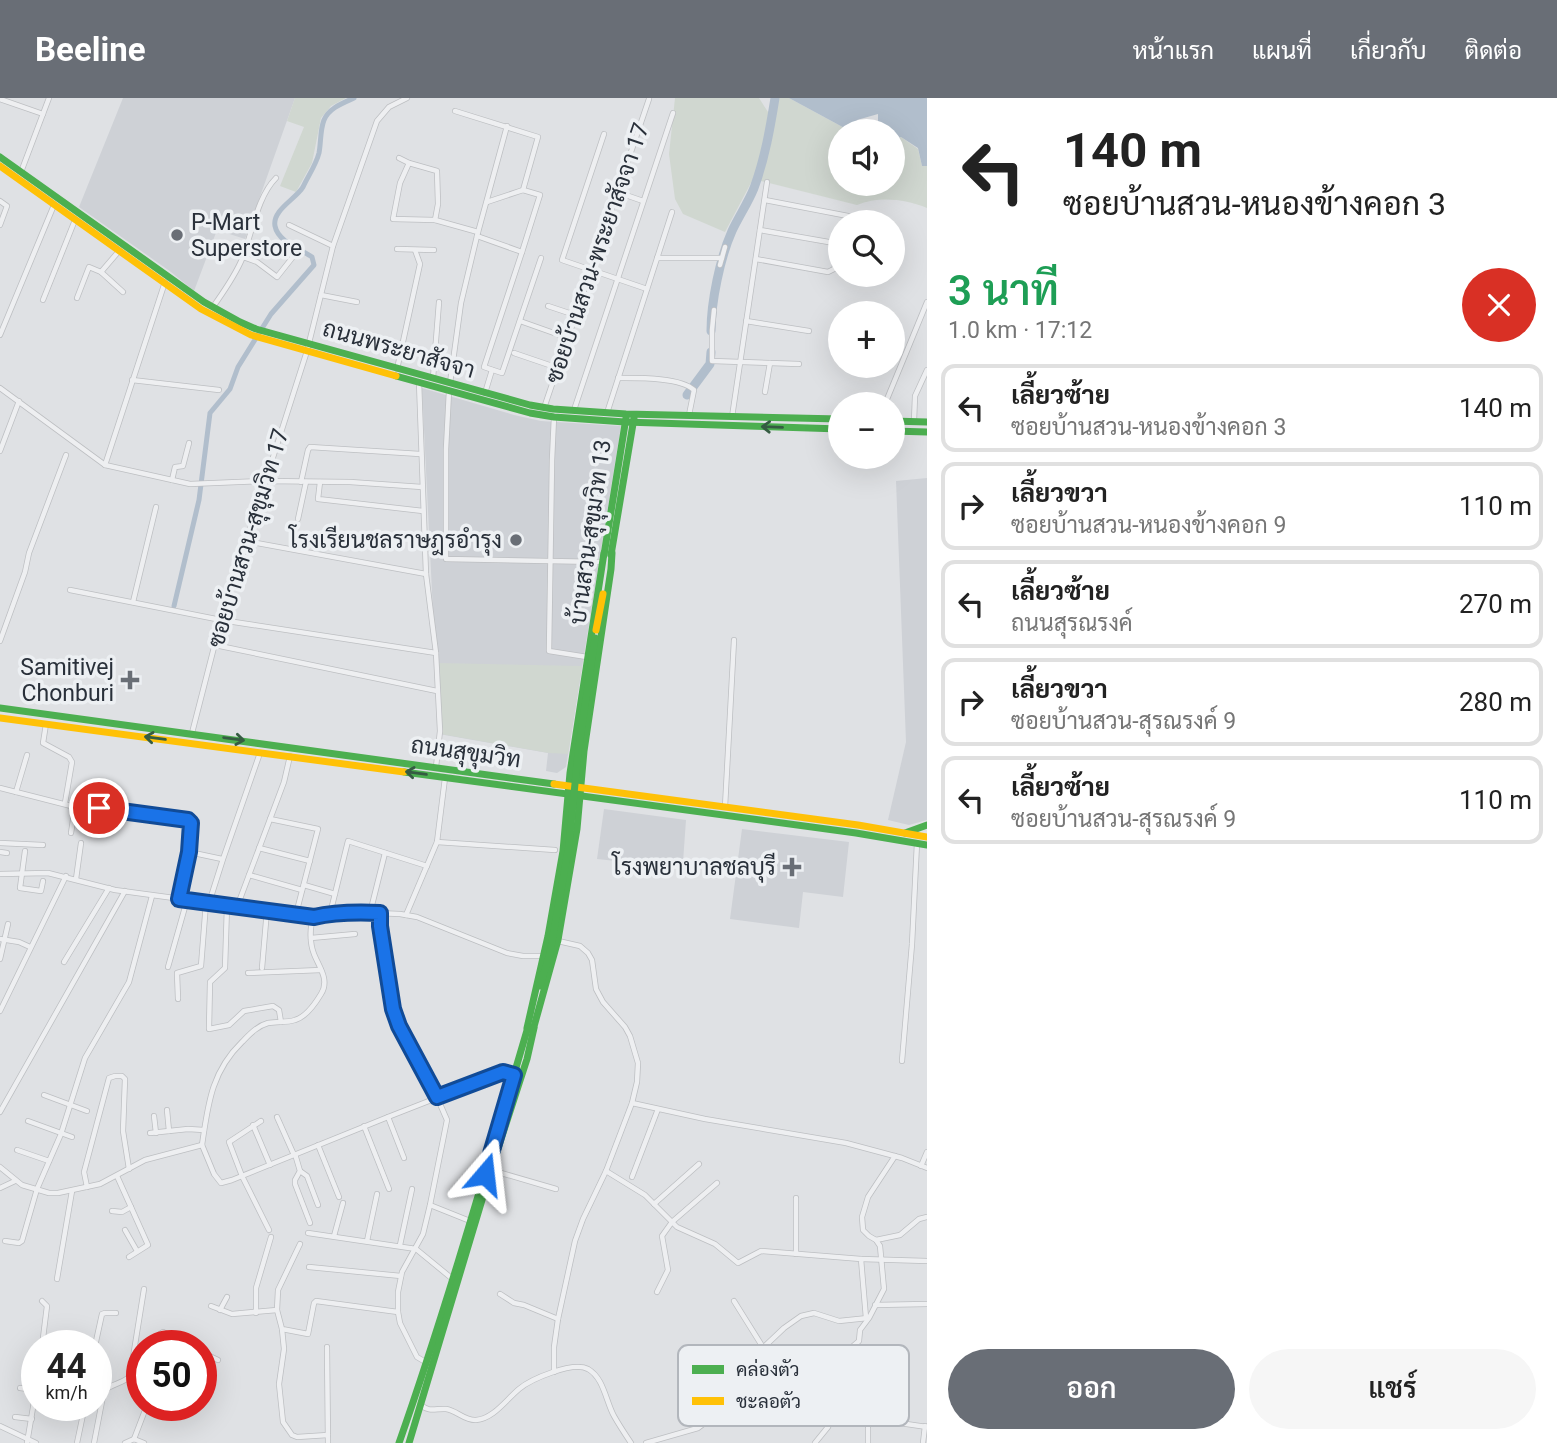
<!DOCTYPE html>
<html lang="th">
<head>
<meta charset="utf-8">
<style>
  :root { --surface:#fff; --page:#f6f6f6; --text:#222; --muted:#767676; --line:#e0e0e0; --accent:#696e76 }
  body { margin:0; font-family:Roboto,Sarabun,sans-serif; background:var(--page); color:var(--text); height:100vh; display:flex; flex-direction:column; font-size:26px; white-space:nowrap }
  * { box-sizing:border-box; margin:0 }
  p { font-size:23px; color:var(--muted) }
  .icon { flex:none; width:38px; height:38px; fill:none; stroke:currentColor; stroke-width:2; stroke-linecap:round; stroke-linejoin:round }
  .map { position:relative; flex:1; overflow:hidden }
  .details { display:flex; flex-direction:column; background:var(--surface); width:630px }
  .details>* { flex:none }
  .guide { background:#fff; color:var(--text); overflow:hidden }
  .tools { position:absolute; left:828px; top:21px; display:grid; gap:14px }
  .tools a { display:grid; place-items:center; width:77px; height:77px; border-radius:50%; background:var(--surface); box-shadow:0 7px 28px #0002; font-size:35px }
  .speed { position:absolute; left:21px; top:1232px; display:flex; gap:14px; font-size:35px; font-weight:700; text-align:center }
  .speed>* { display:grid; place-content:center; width:91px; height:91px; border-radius:50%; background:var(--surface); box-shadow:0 7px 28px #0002; line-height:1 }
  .speed small { font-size:18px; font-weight:400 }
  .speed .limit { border:10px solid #d22; background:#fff; color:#111 }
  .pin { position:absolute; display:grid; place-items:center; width:60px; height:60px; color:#fff; margin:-30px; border:4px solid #fff; border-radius:50%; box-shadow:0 2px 7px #0007 }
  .me { position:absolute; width:77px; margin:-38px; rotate:17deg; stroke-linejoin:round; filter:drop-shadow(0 0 5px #0008) }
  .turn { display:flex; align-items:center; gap:24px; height:147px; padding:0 21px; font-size:32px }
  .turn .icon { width:91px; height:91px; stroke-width:2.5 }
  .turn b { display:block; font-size:49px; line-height:60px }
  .round { display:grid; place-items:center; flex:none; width:74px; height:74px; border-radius:37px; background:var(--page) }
  .head { display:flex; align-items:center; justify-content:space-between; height:119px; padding:0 21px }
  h1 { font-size:42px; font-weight:600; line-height:52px; color:#1e9e55 }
  .cta { display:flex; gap:14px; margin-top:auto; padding:14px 21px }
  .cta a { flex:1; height:80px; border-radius:42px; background:var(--accent); color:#fff; font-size:28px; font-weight:600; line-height:80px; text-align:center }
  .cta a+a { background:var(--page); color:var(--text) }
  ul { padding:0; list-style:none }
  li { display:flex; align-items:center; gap:21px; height:88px; margin:0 14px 10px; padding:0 7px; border:4px solid var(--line); border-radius:14px }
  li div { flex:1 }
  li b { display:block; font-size:26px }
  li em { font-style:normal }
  header { display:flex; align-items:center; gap:42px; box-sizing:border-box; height:98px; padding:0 35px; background:var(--accent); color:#fff }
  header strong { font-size:33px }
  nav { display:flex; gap:38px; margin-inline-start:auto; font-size:24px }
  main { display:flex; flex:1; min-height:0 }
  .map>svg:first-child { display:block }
</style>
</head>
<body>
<header>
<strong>Beeline</strong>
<nav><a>หน้าแรก</a><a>แผนที่</a><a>เกี่ยวกับ</a><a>ติดต่อ</a></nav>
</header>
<main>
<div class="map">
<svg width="927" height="1345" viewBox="0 0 927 1345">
  <rect width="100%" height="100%" fill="#dfe1e4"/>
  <!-- built -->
  <g fill="#ced1d6">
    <polygon points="123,0 295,0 245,141 217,132 194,193 171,174 79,109"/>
    <polygon points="422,290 514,317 541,323 621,328 566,669 557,675 546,673 548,655 439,636"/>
    <polygon points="927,380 927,722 909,727 888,722 906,644 896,383"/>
    <polygon points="604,711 686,722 683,764 654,767 597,761"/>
    <polygon points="742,731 849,744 843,799 803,794 799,830 730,821"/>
  </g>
  <!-- green -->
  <g fill="#d0d7d0">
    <polygon points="295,0 346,0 331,8 321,20 312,65 296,94 280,88 304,29 287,23"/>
    <path d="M675,0H759L768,14L779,0H789L850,33H840V86H892L893,41L901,39L918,51L922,68H927V110C905,101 879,98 857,107L753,81L725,134L683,116L675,101L669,56Z"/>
    <polygon points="437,565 582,568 568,656 549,655 441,636"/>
  </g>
  <!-- water -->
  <polygon fill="#b1becc" points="789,0 927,0 927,68 922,68 918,50 901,39 893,41 892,33 878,33 878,16 857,22 854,33 850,33"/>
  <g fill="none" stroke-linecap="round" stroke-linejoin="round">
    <!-- canal -->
    <path stroke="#b1becc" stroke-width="5" d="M174,508L199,402L210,315L230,291L238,269L271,216L314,167L312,159C301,151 278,144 275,128C272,112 296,101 303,89C308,78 316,67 319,55C321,45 320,32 324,22C329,10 343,5 354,0"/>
    <!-- river -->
    <g stroke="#b1becc" stroke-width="9">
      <path d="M711,233C711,204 720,160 732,133C739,118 748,105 754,90C765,60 770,31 775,0"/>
      <polyline points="687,297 710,266 711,254"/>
    </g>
    <defs>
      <g id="street">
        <polyline points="0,1 43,16"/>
        <polyline points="455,13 538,39 523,92 540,97 522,154 477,138"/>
        <polyline points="604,36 562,162 647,191"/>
        <polyline points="399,60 409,65 437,73 438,106 435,122"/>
        <polyline points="409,65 400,85 393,121 435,122 478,134"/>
        <polyline points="21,74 49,0"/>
        <polyline points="617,94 643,103"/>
        <polyline points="765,102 848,118 847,124"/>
        <polyline points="0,103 7,108 0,127"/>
        <polyline points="487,104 523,92"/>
        <polyline points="289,127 333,148"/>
        <polyline points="760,132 840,146"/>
        <polyline points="397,151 434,152"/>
        <polyline points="522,154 484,269 502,275 541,160"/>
        <polyline points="243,159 257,164 277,179 296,155"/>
        <polyline points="657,160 722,160"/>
        <polyline points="756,161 828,174 834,171 840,150"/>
        <polyline points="720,167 725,149"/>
        <polyline points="101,174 119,153"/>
        <polyline points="321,197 357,204"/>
        <polyline points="77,200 89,169 101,174 123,194"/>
        <polyline points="43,202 75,122"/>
        <polyline points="548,208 575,217"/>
        <path d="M213,209C224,193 235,178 242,161C252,136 257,99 276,80"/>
        <polyline points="714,212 712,232 712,263 799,266"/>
        <polyline points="520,223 568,240"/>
        <polyline points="746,223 809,233"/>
        <polyline points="0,237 54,107"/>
        <polyline points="514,255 558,270"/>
        <polyline points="397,271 420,166 415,152"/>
        <polyline points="433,280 439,204"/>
        <path d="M618,280C638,280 680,279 694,292L689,317"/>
        <polyline points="132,282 219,292"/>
        <polyline points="419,284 426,476 436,555 440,633 436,669"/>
        <polyline points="450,285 461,205 477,138 507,28"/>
        <polyline points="0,290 105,367 190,386 264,383 350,384 422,389"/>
        <polyline points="449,293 446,351 446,461 601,464"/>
        <polyline points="765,294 770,265"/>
        <polyline points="485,295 492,272"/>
        <polyline points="885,306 927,204"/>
        <polyline points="544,310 649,1"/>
        <polyline points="574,312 673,15"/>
        <polyline points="607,315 672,114"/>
        <polyline points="554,319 552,362 549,553 587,559"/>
        <polyline points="732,319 767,84"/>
        <polyline points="914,323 915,298 927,272"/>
        <polyline points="0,353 19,303"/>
        <polyline points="105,367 165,184"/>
        <polyline points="172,382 175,369 183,368 189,345"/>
        <polyline points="301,384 308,352 310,349 420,356"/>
        <polyline points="320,384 318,401 423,413"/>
        <polyline points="298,421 306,384"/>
        <polyline points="246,443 426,476"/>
        <polyline points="70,492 221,522 436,555"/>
        <polyline points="133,504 156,409"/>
        <polyline points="0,543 25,474 29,455 66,357"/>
        <polyline points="215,547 437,593"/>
        <polyline points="46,626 43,645 69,659 72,664 65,705"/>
        <polyline points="192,635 221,522 307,253 333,148 377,23 389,9 407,0"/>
        <polyline points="0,690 75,709 188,722 191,725 189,754 179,801"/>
        <polyline points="16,694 27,657"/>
        <polyline points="725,709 734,542"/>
        <polyline points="270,721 318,731 296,816"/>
        <polyline points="71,735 75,709"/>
        <polyline points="437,744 555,752"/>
        <polyline points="0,745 43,747"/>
        <polyline points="259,750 310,763"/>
        <polyline points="25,753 20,790 41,793 43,783"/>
        <polyline points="0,754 7,755"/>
        <polyline points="189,754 222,761"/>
        <polyline points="0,776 48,775 115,792 314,819 354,814 400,816 417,819 507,855 523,858 544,858"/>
        <polyline points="249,777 302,792"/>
        <polyline points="76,781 81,745"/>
        <polyline points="304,787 335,796"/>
        <polyline points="209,805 223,761 260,655"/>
        <polyline points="227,808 225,870 210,884 209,931 229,927 244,913 273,908 279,912 281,924"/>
        <polyline points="237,809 284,684 290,658"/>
        <polyline points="370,815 385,755"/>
        <polyline points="380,815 380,828 393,911 399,928 437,999 447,1022 430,1107 423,1136 402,1174 398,1194 398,1214 400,1225 417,1259 427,1265"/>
        <polyline points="330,816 348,743 427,768"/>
        <polyline points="406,817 437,744 445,680"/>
        <polyline points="311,840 355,836"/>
        <polyline points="0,841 19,844 30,849"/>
        <polyline points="0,861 8,826"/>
        <polyline points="64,864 109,790"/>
        <polyline points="168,869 187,802"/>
        <polyline points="262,870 267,812"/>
        <polyline points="248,875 321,872"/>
        <polyline points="178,901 177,875 201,868 206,805"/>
        <polyline points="0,913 66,778"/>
        <polyline points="902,963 912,846 917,745"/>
        <polyline points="44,997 87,1013"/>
        <polyline points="632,1005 705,1021 846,1045 902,1060 927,1070"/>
        <polyline points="167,1012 169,1033"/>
        <polyline points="0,1014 125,793"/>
        <polyline points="154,1018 156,1035"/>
        <polyline points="277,1019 294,1057"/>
        <polyline points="388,1019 404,1060"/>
        <polyline points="28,1023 72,1039"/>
        <polyline points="261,1023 229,1044 242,1078 269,1132"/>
        <polyline points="253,1027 270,1067"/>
        <polyline points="364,1028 389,1091"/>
        <polyline points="150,1035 188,1031 204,1032"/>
        <polyline points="202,1047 214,1076 221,1085 232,1082 388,1019 503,974 513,977"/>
        <path d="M202,1047C208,1007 211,974 242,944C250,936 257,928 268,925C277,923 286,925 295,922C306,919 315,906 321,896C330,882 319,869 314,856C310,846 309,829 314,819"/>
        <polyline points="318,1047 339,1099"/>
        <polyline points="17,1052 49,1063"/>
        <polyline points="295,1056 300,1073 295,1082 295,1086 310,1125"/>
        <polyline points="921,1068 927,1054"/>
        <polyline points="0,1069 22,1087 49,1095 58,1095 100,1086 145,1062 202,1047"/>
        <polyline points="491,1072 556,1091"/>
        <polyline points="300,1073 307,1078 318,1107"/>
        <polyline points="606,1073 645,1097 677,1129 715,1146 738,1165 761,1153 861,1161 866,1220"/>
        <polyline points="117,1078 148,1147 129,1159"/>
        <polyline points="632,1079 658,1011"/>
        <polyline points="87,1089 84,1074 109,980 115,978 122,978 125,981 123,1033 129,1071"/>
        <polyline points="0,1090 15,1083"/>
        <polyline points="654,1106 699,1066"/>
        <polyline points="430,1107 470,1123"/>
        <polyline points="112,1113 122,1114 131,1109"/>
        <polyline points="125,1132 137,1153"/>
        <polyline points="308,1135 416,1151 455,1183"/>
        <polyline points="334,1138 343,1105"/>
        <polyline points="876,1142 900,1137 919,1121 927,1119"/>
        <polyline points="5,1143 19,1145 22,1143 37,1091 61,1036 85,960 129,884 152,798"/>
        <polyline points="367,1143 377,1096"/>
        <polyline points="300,1146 278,1192 277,1212 282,1231 308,1236 314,1205 316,1203 398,1214"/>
        <polyline points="400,1147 412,1091"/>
        <polyline points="796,1156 796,1100"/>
        <polyline points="861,1161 927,1163"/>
        <polyline points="309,1169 401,1178"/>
        <polyline points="57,1181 72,1093"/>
        <polyline points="657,1194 668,1172 662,1138 672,1124 717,1085"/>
        <polyline points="500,1196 514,1205 524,1207 558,1221"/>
        <polyline points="42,1203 47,1208 42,1248"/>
        <polyline points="734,1203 764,1251"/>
        <polyline points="875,1207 927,1206"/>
        <polyline points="211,1208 232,1216 277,1212"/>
        <polyline points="220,1212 227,1199"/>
        <polyline points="256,1215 256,1190 271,1139"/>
        <polyline points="282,1231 284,1251 279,1286 283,1324 292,1337 297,1339 328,1337"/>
        <polyline points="95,1248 102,1216 105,1215 116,1215"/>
        <polyline points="157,1248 160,1236 163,1234 189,1248"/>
        <polyline points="327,1249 328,1345"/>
        <polyline points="201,1254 218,1262"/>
        <polyline points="554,1274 554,1249 558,1221 575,1143 583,1121 606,1073 632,1005 637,984 638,965 630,938 625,929 603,904 596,891 592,862 588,855 580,848 558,843"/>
        <polyline points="20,1290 36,1292"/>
        <path d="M840,1299C856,1304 879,1306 886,1323L927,1329"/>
        <path d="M421,1307C430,1315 436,1310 446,1311C456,1312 465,1323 476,1322C493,1321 506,1302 519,1291C531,1281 573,1263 588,1271C604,1280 606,1304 614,1318C619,1327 625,1336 631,1345"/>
        <polyline points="15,1319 32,1321"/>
        <polyline points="0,1328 36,1345"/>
        <polyline points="134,1341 147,1307"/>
        <polyline points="27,1345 37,1286"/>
        <polyline points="77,1345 85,1307"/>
        <path d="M94,1345L104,1293C112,1285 123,1286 130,1278L144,1191"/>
        <polyline points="125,1345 134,1341 144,1345"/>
        <polyline points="646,1345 698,1330 710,1321 722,1309 765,1248 784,1230 801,1218 814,1215 839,1223 868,1220"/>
        <polyline points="815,1345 828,1329 842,1295 846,1260 852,1249 859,1243 860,1232 869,1220 884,1191 880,1148 876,1142 869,1138 863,1132 862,1119 868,1099 895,1058"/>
        <polyline points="868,1345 868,1330"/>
        <polyline points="923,1345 925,1328"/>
      </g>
    </defs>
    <!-- street casing -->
    <use href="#street" stroke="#bdbfc2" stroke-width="6"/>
    <!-- street -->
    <use href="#street" stroke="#eeeff1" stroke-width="4.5"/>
    <!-- fast -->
    <g stroke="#4caf50" stroke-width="7">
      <polyline points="0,59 204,204 240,224 256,231 530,307 553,311 626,316 840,321"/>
      <polyline points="396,278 530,315 554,319 625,324 840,331"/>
      <polyline points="892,323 927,324"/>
      <polyline points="892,333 927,334"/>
      <polyline points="604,457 626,320"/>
      <polyline points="611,457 634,320"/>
      <polyline points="0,610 554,686"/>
      <polyline points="404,674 856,735 927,747"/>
      <polyline points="905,735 927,727"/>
      <polyline points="527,930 548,838 563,753 570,675 604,455"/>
      <polyline points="533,932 558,842 577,731 584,653 611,471 612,455"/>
      <path d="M399,1345C447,1208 487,1068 528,929"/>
      <polyline points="409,1345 491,1072 527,961 534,930"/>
    </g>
    <!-- slow -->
    <g stroke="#ffc107" stroke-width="7">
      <polyline points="0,68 201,211 251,237 396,278"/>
      <polyline points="596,532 603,496"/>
      <polyline points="0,620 404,674"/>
      <polyline points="554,686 858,727 927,739"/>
    </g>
    <!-- fast-bridge -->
    <polyline stroke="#4caf50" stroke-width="7" points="540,888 550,855 569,747 578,655 595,540"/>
  </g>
  <!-- one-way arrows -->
  <defs><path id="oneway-shaft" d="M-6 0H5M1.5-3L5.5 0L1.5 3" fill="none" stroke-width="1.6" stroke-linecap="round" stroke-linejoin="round" transform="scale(1.75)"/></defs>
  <g stroke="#355c42">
    <use href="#oneway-shaft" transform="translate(772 329) rotate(-178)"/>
    <use href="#oneway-shaft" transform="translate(155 640) rotate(-172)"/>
    <use href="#oneway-shaft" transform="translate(234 641) rotate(8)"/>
    <use href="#oneway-shaft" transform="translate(416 675) rotate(-172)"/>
  </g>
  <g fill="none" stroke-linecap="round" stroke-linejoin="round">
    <defs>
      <path id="route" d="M99,710L188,722L191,725L189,754L179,801L314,819C335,814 358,814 380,815V828L393,911L399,928L437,999L503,974L514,977L485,1076"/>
    </defs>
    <!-- route casing -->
    <use href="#route" stroke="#114b97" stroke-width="18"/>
    <!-- route -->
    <use href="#route" stroke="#1a73e8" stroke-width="12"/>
  </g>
  <!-- markers -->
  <g fill="#696e76" stroke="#edf0f3" stroke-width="2.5">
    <circle cx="177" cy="137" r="7"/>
    <circle cx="516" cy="442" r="7"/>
    <path d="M126.5 571.5h7v7h7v7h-7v7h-7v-7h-7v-7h7z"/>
    <path d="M788.5 758.5h7v7h7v7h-7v7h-7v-7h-7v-7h7z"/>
  </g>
  <g text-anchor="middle" stroke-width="7" stroke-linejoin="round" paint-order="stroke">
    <!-- poi labels -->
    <g font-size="23" fill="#29303a" stroke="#edf0f3" text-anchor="end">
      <text x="191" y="132" text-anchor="start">P-Mart<tspan x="191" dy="26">Superstore</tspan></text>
      <text x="502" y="450">โรงเรียนชลราษฎรอำรุง</text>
      <text x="114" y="577">Samitivej<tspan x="114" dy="26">Chonburi</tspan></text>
      <text x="776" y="777">โรงพยาบาลชลบุรี</text>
    </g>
    <!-- street labels -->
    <g font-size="23" fill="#29303a" stroke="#edf0f3">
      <text transform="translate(597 155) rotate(-71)" y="8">ซอยบ้านสวน-พระยาสัจจา 17</text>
      <text transform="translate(399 251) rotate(16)" y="8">ถนนพระยาสัจจา</text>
      <text transform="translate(590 434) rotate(-82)" y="8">บ้านสวน-สุขุมวิท 13</text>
      <text transform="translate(248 440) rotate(-73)" y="8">ซอยบ้านสวน-สุขุมวิท 17</text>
      <text transform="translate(466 654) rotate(8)" y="8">ถนนสุขุมวิท</text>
    </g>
  </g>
  <!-- legend -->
  <rect x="678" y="1247" width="231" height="81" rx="10" fill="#edf0f3" stroke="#b2b6bc" stroke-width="2"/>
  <rect x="692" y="1267" width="32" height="9" fill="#4caf50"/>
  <rect x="692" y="1299" width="32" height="8" fill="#ffc107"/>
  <g font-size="19" fill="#29303a">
    <text x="736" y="1278">คล่องตัว</text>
    <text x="736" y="1310">ชะลอตัว</text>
  </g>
</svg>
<div class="tools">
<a><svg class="icon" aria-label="sound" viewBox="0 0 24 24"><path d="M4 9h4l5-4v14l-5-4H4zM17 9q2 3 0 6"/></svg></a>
<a><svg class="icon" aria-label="search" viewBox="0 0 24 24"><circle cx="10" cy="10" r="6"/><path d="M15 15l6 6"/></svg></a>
<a>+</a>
<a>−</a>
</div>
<div class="speed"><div>44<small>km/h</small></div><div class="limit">50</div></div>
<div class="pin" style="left:99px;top:710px;background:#d93025"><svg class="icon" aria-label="arrive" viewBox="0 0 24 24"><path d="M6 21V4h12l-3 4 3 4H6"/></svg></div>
<svg class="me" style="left:485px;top:1076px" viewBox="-20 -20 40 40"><path d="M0-17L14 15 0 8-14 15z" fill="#1a73e8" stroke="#fff" stroke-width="4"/></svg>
</div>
<section class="details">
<div class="guide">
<div class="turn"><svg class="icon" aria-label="left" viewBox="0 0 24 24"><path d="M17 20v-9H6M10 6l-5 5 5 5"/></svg><div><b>140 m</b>ซอยบ้านสวน-หนองข้างคอก 3</div></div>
</div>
<div class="head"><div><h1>3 นาที</h1><p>1.0 km · 17:12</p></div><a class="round" style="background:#d93025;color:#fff"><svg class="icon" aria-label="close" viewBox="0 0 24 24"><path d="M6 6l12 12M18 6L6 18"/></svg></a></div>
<ul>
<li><svg class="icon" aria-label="left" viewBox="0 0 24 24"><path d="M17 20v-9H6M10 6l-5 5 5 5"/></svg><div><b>เลี้ยวซ้าย</b><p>ซอยบ้านสวน-หนองข้างคอก 3</p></div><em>140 m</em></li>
<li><svg class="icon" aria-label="right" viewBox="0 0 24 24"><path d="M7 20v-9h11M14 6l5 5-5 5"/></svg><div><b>เลี้ยวขวา</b><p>ซอยบ้านสวน-หนองข้างคอก 9</p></div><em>110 m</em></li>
<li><svg class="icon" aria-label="left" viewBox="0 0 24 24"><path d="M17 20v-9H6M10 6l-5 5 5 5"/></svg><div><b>เลี้ยวซ้าย</b><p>ถนนสุรณรงค์</p></div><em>270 m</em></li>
<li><svg class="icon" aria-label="right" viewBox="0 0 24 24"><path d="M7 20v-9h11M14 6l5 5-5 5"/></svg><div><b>เลี้ยวขวา</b><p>ซอยบ้านสวน-สุรณรงค์ 9</p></div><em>280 m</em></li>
<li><svg class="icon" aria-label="left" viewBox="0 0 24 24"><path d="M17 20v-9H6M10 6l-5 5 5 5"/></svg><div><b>เลี้ยวซ้าย</b><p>ซอยบ้านสวน-สุรณรงค์ 9</p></div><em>110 m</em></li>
</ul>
<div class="cta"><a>ออก</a><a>แชร์</a></div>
</section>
</main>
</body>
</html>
